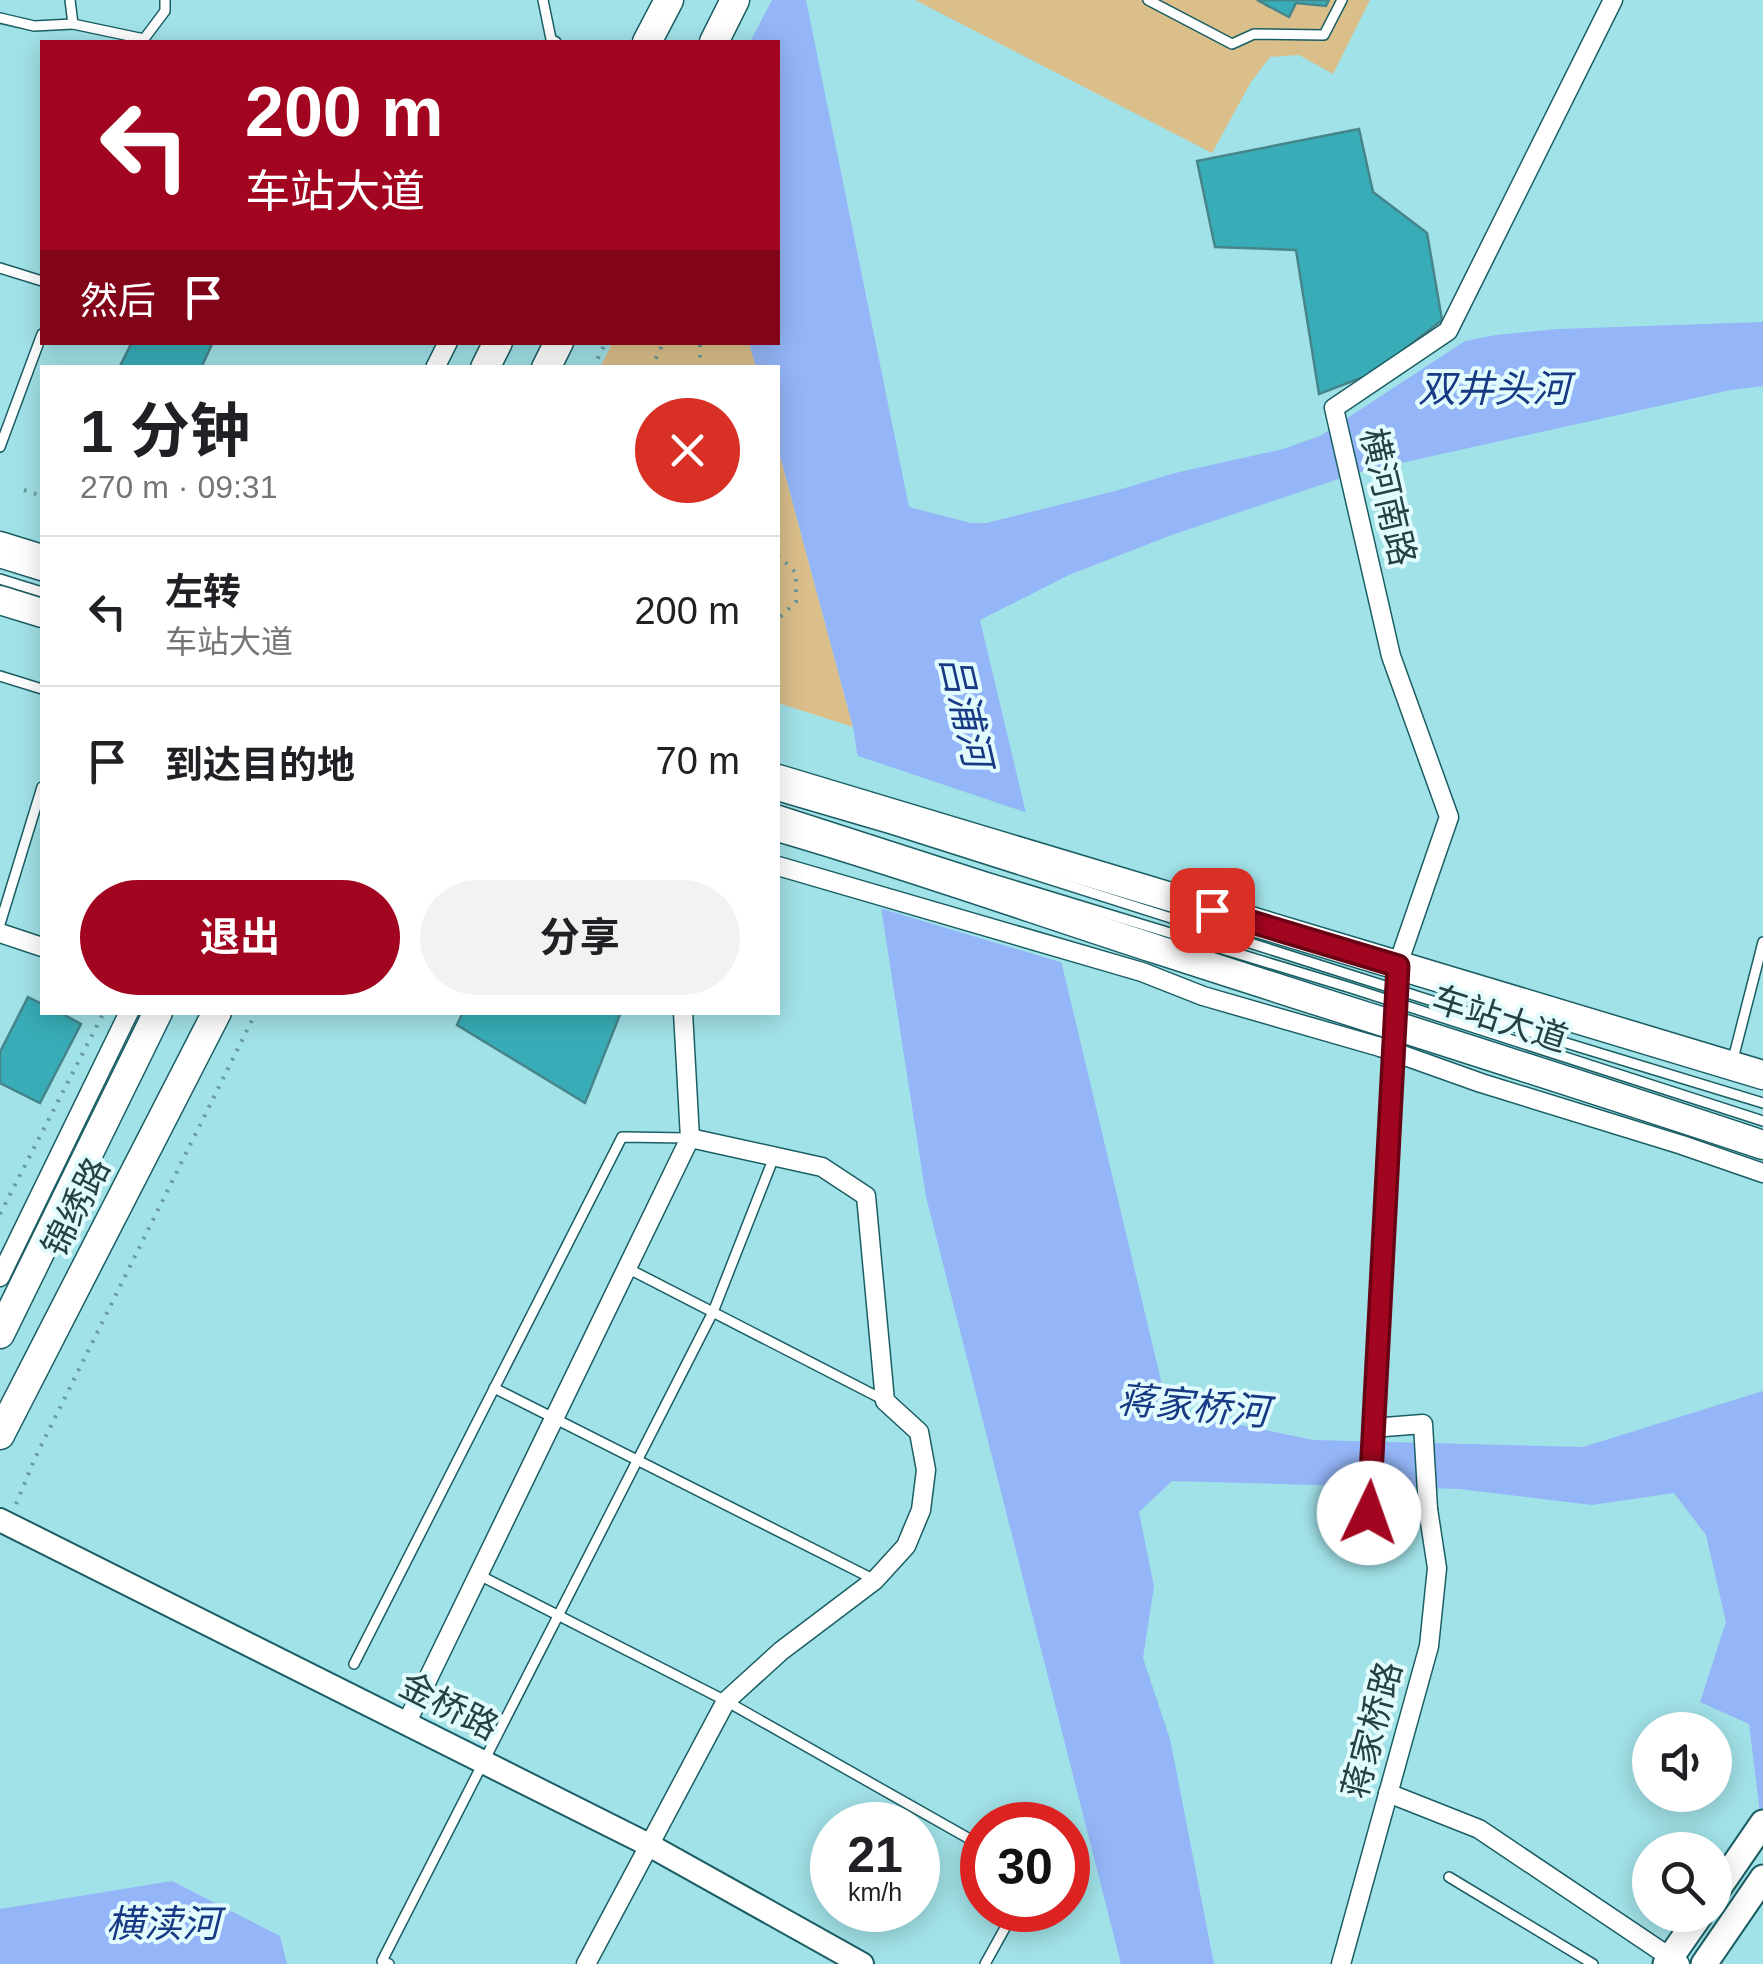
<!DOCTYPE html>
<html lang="zh">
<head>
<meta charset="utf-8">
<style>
  :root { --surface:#fff; --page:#f2f2f2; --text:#202124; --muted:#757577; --line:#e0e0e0; --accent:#a2051f }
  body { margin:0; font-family:Helvetica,"Noto Sans SC",sans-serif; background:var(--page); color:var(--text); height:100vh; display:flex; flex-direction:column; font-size:38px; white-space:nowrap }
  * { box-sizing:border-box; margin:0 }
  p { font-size:32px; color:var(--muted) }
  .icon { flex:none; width:55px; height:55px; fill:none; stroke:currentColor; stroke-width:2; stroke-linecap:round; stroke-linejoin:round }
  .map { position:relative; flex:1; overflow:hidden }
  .side { position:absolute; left:40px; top:365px; width:740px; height:650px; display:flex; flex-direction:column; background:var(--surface); border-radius:0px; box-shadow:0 5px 25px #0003 }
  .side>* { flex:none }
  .hud { position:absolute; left:40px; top:40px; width:740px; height:305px; border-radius:0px; box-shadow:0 5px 25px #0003; background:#a2051f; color:#fff; overflow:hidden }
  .controls { position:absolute; left:1632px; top:1712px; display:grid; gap:20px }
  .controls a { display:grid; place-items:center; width:100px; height:100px; border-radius:50%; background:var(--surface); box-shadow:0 5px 25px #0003; font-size:50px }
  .speed { position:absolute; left:810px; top:1802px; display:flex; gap:20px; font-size:50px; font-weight:700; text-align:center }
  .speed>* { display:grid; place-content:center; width:130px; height:130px; border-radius:50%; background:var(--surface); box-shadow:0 5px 25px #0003; line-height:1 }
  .speed small { font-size:25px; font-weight:400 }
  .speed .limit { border:15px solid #d22; background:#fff; color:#111 }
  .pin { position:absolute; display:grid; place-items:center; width:85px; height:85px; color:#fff; margin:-42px; border-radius:20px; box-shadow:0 5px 15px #0006 }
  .me { position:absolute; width:110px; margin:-55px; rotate:3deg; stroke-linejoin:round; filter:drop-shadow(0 0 8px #0008) }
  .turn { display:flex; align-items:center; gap:35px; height:210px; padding:0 40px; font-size:45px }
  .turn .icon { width:130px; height:130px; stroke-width:2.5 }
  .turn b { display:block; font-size:70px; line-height:85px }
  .then { display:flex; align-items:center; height:95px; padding:0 40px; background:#0003; gap:20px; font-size:38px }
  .round { display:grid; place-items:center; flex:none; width:105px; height:105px; border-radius:52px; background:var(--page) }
  .overview { display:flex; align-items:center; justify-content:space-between; height:170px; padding:0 40px }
  h1 { font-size:60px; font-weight:700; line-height:75px }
  .primary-button { display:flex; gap:20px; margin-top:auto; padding:20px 40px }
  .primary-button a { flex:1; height:115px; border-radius:60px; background:var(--accent); color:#fff; font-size:40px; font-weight:700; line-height:115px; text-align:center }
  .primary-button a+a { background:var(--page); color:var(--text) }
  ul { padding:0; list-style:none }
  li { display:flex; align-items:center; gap:30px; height:150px; padding:0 40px; border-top:2px solid var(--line) }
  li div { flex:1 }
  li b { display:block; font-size:38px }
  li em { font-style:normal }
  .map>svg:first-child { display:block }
</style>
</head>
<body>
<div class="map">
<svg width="1763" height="1964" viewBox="0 0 1763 1964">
  <rect width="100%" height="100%" fill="#a1e2e8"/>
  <!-- green -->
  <g fill="#dbbf8a">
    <polygon points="915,0 1370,0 1333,74 1299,55 1270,57 1251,82 1212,153"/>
    <polygon points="613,342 749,343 756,367 600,367"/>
    <polygon points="778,448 853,727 778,703"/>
  </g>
  <!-- water -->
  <g fill="#94b6f8">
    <polygon points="664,0 806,0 909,507 971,523 986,523 1115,491 1175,473 1283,449 1320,436 1465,341 1496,335 1558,329 1763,322 1763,386 1731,390 1356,473 1169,536 1069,575 980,620 1168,1410 1313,1440 1583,1447 1763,1391 1763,1838 1749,1724 1700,1702 1726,1622 1706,1535 1674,1493 1592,1505 1459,1489 1172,1481 1139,1512 1154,1586 1143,1658 1170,1739 1214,1964 1121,1964 926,1197 853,727 778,448 778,368 756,367 749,343 778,342 778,42 674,42"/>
    <polygon points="172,1881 280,1936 287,1964 0,1964 0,1909"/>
  </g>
  <!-- pier -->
  <g fill="#a1e2e8">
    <polygon points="659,0 772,0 750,42 668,42"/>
    <polygon points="852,754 1031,814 1067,964 876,907"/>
  </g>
  <!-- building -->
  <g fill="#38adb7" stroke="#46858b" stroke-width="2.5">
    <polygon points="1257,0 1329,0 1326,6 1296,3 1289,17"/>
    <polygon points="1359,129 1373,192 1427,233 1442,320 1374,373 1319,394 1296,250 1215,247 1197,161"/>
    <polygon points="132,342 213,342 201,368 119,368"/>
    <polygon points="28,997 42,1004 42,1012 59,1012 81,1024 40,1103 0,1083 0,1052"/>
    <polygon points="463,1012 621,1012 585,1103 457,1025"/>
  </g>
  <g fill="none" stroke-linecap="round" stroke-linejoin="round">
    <defs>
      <g id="service">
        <polyline points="70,0 73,24 144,39 143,42"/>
        <polyline points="543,0 551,39 556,42"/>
        <polyline points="1148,0 1232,44 1254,34 1324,35 1342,0"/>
        <polyline points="0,18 34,26 73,24"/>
        <polyline points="144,39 165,11 165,0"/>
        <polyline points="0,268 42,281"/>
        <polyline points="0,447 42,334"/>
        <polyline points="0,563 42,576"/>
        <polyline points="0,579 42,592"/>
        <polyline points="0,676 42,689"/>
        <polyline points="778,796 891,829 1530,1032 1763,1103"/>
        <polyline points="778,810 986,877 1351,988 1763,1121"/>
        <polyline points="0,924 42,787"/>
        <polyline points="1732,1063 1763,942"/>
        <polyline points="627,1268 882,1399"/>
        <polyline points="494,1388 875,1580"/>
        <polyline points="479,1575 726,1701 982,1846"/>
        <polyline points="354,1664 622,1137 688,1138"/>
        <polyline points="1449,1877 1593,1964"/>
        <polyline points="389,1964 382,1961 713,1312 774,1157"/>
        <polyline points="985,1964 1015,1910"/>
      </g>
      <g id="minor">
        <polyline points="435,368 448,342"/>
        <polyline points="778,866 1142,972 1203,996 1380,1047 1481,1083 1682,1145 1763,1173"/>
        <polyline points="0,933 42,947"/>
        <polyline points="0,1277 129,1012"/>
        <polyline points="1428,1509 1369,1513 1397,967 1449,817 1391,656 1334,408 1448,331 1613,0"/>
        <polyline points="406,1724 690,1138 683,1012"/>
        <polyline points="1388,1793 1479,1829 1680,1964"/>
        <polyline points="586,1964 726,1701 781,1651 875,1580 906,1546 921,1510 926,1470 919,1432 885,1401 866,1196 822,1167 690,1138"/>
        <polyline points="1341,1964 1429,1646 1437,1568 1428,1509 1423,1424 1372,1428"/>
      </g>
      <polyline id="tertiary" points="0,1520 649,1845 862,1964"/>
      <g id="secondary">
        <polyline points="1715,1893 1763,1823"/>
        <polyline points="1666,1964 1700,1915"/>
        <polyline points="1704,1964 1763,1878"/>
      </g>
      <g id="primary">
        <polyline points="647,42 669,0"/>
        <polyline points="714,42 735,0"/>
        <polyline points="485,368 498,342"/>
        <polyline points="546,368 559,342"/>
        <polyline points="0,546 42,559"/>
        <polyline points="0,600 42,613"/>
        <polyline points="778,779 1763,1075"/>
        <path d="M778,827C906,864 1032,909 1159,950C1360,1015 1562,1078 1763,1145"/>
        <polyline points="0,1334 158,1012"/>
        <polyline points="0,1435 217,1012"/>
      </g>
    </defs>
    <!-- service casing -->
    <use href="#service" stroke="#1a5e63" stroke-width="12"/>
    <!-- minor casing -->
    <use href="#minor" stroke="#1a5e63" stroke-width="21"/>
    <!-- tertiary casing -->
    <use href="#tertiary" stroke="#1a5e63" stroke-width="26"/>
    <!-- secondary casing -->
    <use href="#secondary" stroke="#1a5e63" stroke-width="29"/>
    <!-- primary casing -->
    <use href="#primary" stroke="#1a5e63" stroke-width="31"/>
    <!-- path -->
    <g stroke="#69999d" stroke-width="4" stroke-dasharray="2.5 8" stroke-linecap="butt">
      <polyline points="593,368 606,342"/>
      <polyline points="651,368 664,342"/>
      <polyline points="700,368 700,342"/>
      <polyline points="24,490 42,496"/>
      <polyline points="778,555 796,573 796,602 778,619"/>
      <polyline points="0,1214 104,1012"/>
      <polyline points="16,1504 36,1456 256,1012"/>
    </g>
    <!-- service -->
    <use href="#service" stroke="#fff" stroke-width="9"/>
    <!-- minor -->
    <use href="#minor" stroke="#fff" stroke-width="18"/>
    <!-- tertiary -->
    <use href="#tertiary" stroke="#fff" stroke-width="22"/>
    <!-- secondary -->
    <use href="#secondary" stroke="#fff" stroke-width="25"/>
    <!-- primary -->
    <use href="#primary" stroke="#fff" stroke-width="28"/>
  </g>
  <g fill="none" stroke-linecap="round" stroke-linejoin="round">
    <defs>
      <polyline id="route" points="1212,910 1398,966 1369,1513"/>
    </defs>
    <!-- route casing -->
    <use href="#route" stroke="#690314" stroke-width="25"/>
    <!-- route -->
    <use href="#route" stroke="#a2051f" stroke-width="18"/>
  </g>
  <g text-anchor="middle" stroke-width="8" stroke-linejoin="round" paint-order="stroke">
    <!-- street labels -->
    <g font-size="35" fill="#264143" stroke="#e2fbfd">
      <text transform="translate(1388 497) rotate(77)" y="12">横河南路</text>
      <text transform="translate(1500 1019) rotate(18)" y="12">车站大道</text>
      <text transform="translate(76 1207) rotate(-63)" y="12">锦绣路</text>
      <text transform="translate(449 1706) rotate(27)" y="12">金桥路</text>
      <text transform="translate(1372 1730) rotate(-75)" y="12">蒋家桥路</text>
    </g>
    <!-- water labels -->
    <g font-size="38" font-style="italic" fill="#183984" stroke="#e2fbfd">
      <text x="1494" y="402">双井头河</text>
      <text transform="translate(966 711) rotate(77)" y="13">吕浦河</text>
      <text transform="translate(1193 1406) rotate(5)" y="13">蒋家桥河</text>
      <text x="163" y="1937">横渎河</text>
    </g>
  </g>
</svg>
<div class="controls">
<a><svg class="icon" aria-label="sound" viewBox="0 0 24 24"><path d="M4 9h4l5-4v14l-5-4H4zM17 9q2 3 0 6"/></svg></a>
<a><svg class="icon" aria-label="search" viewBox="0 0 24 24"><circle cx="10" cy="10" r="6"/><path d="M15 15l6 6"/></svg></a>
</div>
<div class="speed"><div>21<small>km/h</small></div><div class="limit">30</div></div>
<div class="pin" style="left:1212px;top:910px;background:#d93025"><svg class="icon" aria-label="arrive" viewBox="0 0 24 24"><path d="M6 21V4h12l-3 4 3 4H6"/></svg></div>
<svg class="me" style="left:1369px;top:1513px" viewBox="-20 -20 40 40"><circle r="19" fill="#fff"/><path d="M0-13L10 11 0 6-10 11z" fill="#a2051f"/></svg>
<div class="hud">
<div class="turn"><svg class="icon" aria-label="left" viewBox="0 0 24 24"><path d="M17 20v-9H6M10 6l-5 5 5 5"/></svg><div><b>200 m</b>车站大道</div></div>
<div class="then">然后<svg class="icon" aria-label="arrive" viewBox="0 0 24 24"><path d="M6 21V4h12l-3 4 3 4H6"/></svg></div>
</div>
<section class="side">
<div class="overview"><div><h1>1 分钟</h1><p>270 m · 09:31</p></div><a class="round" style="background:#d93025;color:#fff"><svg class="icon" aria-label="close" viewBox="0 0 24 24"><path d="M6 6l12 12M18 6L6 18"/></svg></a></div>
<ul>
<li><svg class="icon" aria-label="left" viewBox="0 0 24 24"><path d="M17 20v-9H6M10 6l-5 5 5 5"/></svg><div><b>左转</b><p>车站大道</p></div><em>200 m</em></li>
<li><svg class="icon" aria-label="arrive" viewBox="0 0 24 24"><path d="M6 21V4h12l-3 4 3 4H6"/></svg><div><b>到达目的地</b></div><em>70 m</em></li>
</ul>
<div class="primary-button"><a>退出</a><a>分享</a></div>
</section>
</div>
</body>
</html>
